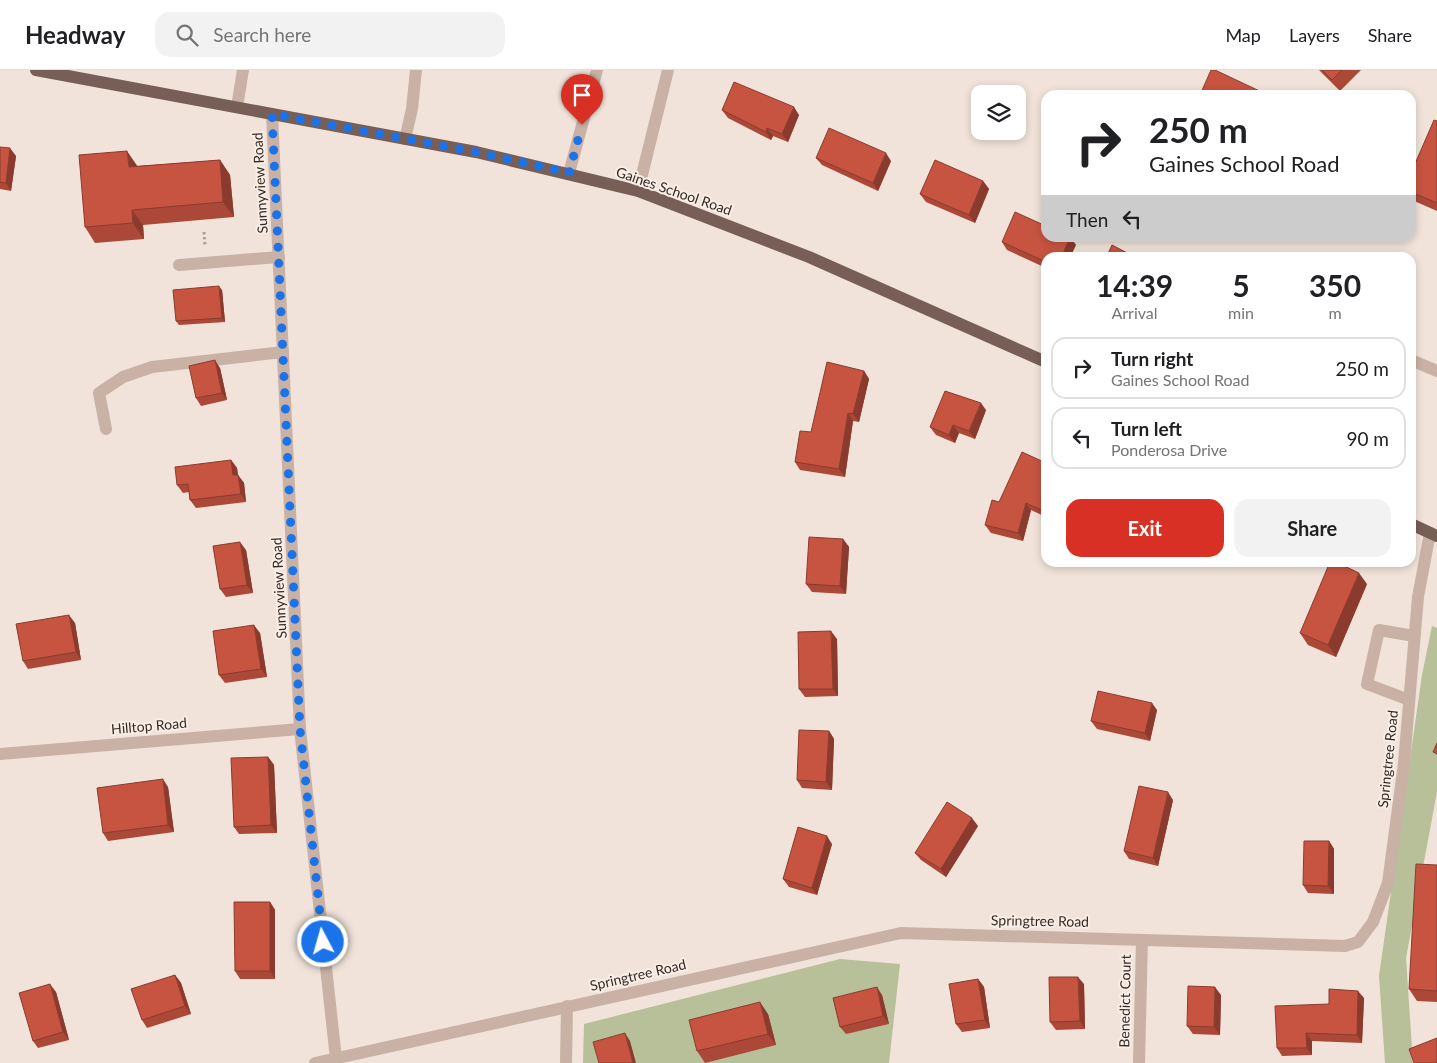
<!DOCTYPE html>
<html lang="en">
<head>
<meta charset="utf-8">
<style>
  :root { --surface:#fff; --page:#f2f2f2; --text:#202124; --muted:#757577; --line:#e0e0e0; --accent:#d93025 }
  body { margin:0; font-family:Lato,sans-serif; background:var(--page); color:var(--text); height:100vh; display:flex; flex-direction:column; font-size:19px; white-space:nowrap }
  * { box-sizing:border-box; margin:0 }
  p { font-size:16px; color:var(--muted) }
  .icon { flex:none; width:28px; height:28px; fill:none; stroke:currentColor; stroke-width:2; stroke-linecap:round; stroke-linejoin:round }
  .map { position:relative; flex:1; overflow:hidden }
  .details { position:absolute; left:1041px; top:182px; width:375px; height:315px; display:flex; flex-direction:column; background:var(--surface); border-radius:15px; box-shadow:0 2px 8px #0003 }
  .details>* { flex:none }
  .top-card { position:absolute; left:1041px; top:20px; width:375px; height:152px; border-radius:15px; box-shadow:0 2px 8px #0003; background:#fff; color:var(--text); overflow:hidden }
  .tools { position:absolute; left:971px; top:15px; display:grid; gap:10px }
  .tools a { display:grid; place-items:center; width:55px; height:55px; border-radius:10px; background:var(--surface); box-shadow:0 2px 8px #0003; font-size:25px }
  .pin { position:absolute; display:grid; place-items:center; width:42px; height:42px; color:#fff; margin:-51px -21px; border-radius:50% 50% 50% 0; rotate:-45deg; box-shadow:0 0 5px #0007 }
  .pin .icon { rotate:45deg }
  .me { position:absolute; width:55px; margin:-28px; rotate:354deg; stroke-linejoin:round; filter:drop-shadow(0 0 4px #0008) }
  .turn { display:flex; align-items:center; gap:18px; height:105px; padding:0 25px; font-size:22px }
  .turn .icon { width:65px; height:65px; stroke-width:2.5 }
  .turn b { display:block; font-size:35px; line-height:42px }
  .then { display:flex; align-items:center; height:48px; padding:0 25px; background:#0003; gap:10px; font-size:19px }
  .eta { display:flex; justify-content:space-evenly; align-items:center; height:85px; text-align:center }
  .eta b { font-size:30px; font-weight:700; line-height:35px }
  .primary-button { display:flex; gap:10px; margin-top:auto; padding:10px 25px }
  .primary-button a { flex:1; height:58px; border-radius:15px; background:var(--accent); color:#fff; font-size:20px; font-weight:700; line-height:58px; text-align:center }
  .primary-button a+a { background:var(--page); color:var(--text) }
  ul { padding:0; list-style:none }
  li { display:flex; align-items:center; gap:15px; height:62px; margin:0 10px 8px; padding:0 15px; border:2px solid var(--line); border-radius:15px }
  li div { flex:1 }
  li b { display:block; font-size:19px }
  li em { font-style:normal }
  header { display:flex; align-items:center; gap:30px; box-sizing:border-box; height:70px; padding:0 25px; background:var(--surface); border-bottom:1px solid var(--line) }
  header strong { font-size:24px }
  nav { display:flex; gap:28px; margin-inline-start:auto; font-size:18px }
  .search { width:350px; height:45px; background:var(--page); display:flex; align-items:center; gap:12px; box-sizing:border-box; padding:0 18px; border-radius:15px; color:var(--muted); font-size:19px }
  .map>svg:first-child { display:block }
</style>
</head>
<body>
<header>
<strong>Headway</strong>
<div class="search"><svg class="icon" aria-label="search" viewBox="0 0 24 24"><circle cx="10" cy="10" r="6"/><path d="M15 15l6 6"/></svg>Search here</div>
<nav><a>Map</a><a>Layers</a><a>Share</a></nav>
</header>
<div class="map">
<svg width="1437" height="993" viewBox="0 0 1437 993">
  <rect width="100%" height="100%" fill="#f1e3d9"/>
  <!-- green -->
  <g fill="#b7c099">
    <polygon points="1432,556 1437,558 1437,722 1406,888 1413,993 1385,993 1379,906 1422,605"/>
    <polygon points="840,889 900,894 889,993 583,993 584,954"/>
  </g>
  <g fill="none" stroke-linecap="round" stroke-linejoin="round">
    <!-- path -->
    <polyline stroke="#b59c8f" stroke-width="3" stroke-dasharray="2.5 2.5" stroke-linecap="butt" points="204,162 205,176"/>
    <!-- minor -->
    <g stroke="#c9b2a5" stroke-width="12">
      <polyline points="237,37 243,0"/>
      <polyline points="272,44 300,659 336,989"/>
      <polyline points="405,69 412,39 416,0"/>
      <polyline points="569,103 597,0"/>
      <polyline points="638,121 668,0"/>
      <polyline points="179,195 279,187"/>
      <polyline points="1411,290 1437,301"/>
      <polyline points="106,359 99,323 123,307 152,297 283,282"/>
      <polyline points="1409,630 1367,614 1379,560 1414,566"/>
      <polyline points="0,684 300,659"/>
      <polyline points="315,993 901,863 1345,876 1358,872 1373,852 1388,813 1404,693 1418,527 1430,463"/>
      <polyline points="566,993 567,936"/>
      <polyline points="1139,993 1142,870"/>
    </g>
    <!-- major -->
    <g stroke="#775f57" stroke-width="12">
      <polyline points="36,0 476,82 638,121 809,187 1046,292"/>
      <polyline points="1411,454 1437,466"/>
    </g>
  </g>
  <!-- wall -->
  <g fill="#ab4838">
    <polygon points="1319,0 1361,0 1340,21"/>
    <polygon points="722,40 799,45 788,72 773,66 771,70 728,48"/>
    <polygon points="1437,51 1437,141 1412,130 1411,128 1411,103"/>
    <polygon points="0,77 16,86 11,121 0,119"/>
    <polygon points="816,88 891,91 878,121 822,95"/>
    <polygon points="220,90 230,105 234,147 143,155 144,169 95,173 85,157 138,96"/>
    <polygon points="983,111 989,119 975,153 926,132 920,124"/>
    <polygon points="1046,168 1071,168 1076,175 1046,188 1046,198 1007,180 1002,172"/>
    <polygon points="222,220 225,252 179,255 176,251"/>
    <polygon points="220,298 227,330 201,336 196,328"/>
    <polygon points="864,301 869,309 859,352 853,351 845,407 800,400 795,392 811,362"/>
    <polygon points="986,340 975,369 959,363 955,373 936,365 930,357"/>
    <polygon points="231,390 237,398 238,405 244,413 246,432 196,438 190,430 189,422 183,423 177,415"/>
    <polygon points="1046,393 1046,447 1031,440 1023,471 991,463 985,455 999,432"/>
    <polygon points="843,469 849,477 846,524 812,522 806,514"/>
    <polygon points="246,480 253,523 226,527 220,519"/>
    <polygon points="1367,514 1336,587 1308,575 1300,563"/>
    <polygon points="75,553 81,590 28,599 23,591"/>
    <polygon points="260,563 267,607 225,613 219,605"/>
    <polygon points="837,569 838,626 805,627 799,619"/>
    <polygon points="1157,640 1150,671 1097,659 1091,651"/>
    <polygon points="829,661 834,669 832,720 802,718 797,710"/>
    <polygon points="268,687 274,695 277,763 239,764 234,757"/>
    <polygon points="168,717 174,762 108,771 103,763"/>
    <polygon points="1173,730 1158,796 1129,789 1124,781"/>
    <polygon points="978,756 946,807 921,790 915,783"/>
    <polygon points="1329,771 1334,779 1334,824 1308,823 1303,815"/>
    <polygon points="832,774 817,825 789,817 783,809"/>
    <polygon points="1437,795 1437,932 1417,931 1409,919"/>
    <polygon points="270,832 275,840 275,909 240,909 235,901"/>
    <polygon points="175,905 181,913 191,944 147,958 142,950"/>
    <polygon points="978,909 984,917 990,958 962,962 956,954"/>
    <polygon points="1084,914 1085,959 1056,960 1050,952"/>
    <polygon points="56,922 69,970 38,978 33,971"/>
    <polygon points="882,925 889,954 846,964 840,957"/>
    <polygon points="1221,925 1220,965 1193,964 1187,956"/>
    <polygon points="1364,928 1362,973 1312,971 1312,985 1282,986 1277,978 1329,934"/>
    <polygon points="768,944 776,975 705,993 697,981"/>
  </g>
  <!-- shaded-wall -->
  <g fill="#8b3b2e">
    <polygon points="794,37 799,45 788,72 782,64"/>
    <polygon points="767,58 773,66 771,70 766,62"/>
    <polygon points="10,78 16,86 11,121 6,113"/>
    <polygon points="127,81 138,97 129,97"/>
    <polygon points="886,83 891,91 878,121 873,113"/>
    <polygon points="220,90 230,105 234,147 223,132"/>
    <polygon points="983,111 989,119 975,153 969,145"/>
    <polygon points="132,140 143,155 144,169 133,153"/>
    <polygon points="1070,168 1076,175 1070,188 1061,188"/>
    <polygon points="219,216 222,220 225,252 222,248"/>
    <polygon points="215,290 220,298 227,330 222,323"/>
    <polygon points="864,301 869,309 859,352 853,344"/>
    <polygon points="981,333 986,340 975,369 969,361"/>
    <polygon points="848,343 853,351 845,407 839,399"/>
    <polygon points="953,355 959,363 955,373 949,365"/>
    <polygon points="231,390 237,398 239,413 233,405"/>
    <polygon points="238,405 244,413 246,432 241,424"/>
    <polygon points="1026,433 1031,440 1023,471 1018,463"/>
    <polygon points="843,469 849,477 846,524 840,516"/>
    <polygon points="240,472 246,480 253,523 247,515"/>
    <polygon points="1359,503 1367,514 1336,587 1328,575"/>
    <polygon points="69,545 75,553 81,590 76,582"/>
    <polygon points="254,555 260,563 267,607 261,599"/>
    <polygon points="831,561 837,569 838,626 833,619"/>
    <polygon points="1152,633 1157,640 1150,671 1145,663"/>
    <polygon points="829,661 834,669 832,720 826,712"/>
    <polygon points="268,687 274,695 277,763 271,755"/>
    <polygon points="163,709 168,717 174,762 168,755"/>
    <polygon points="1168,722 1173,730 1158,796 1153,788"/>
    <polygon points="972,748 978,756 946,807 941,799"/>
    <polygon points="827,766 832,774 817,825 812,818"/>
    <polygon points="1329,771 1334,779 1334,824 1328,816"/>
    <polygon points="270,832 275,840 275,909 270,901"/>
    <polygon points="175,905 181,913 191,944 185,936"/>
    <polygon points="1078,907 1084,914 1085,959 1080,951"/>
    <polygon points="978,909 984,917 990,958 985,950"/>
    <polygon points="50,914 56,922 69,970 63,962"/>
    <polygon points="877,917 882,925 889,954 883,946"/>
    <polygon points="1215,917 1221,925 1220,965 1214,957"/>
    <polygon points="1358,921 1364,928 1362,973 1357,965"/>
    <polygon points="760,932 768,944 776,975 768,964"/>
    <polygon points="625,963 630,971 636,993 633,993"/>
    <polygon points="1306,963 1312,971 1312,985 1307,978"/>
  </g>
  <!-- building -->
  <g fill="#c75441" stroke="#8b3b2e">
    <polygon points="1211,0 1215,0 1268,25 1200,25"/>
    <polygon points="1322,0 1342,0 1332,10"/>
    <polygon points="734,12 794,37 782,64 767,58 766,62 722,40"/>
    <polygon points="1434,50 1437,51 1437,133 1411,122 1411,103"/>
    <polygon points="829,58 886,83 873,113 816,88"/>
    <polygon points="0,77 10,78 6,113 0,112"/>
    <polygon points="127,81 129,97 220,90 223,132 132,140 133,153 85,157 79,85"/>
    <polygon points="935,90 983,111 969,145 920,124"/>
    <polygon points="1015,142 1046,156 1046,168 1070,168 1061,188 1046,188 1046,192 1002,172"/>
    <polygon points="1112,175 1137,188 1106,188"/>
    <polygon points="219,216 222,248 176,251 173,220"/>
    <polygon points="215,290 222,323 196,328 189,296"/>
    <polygon points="827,292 864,301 853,344 848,343 839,399 795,392 800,361 811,362"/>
    <polygon points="945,321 981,333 969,361 953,355 949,365 930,357"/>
    <polygon points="1022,382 1046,393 1046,442 1026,433 1018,463 985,455 992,430 999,432"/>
    <polygon points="231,390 233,405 238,405 241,424 190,430 188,414 177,415 175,397"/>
    <polygon points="809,467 843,469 840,516 806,514"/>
    <polygon points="240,472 247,515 220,519 213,476"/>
    <polygon points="1330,492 1336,492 1359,503 1328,575 1300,563"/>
    <polygon points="69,545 76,582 23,591 16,554"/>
    <polygon points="254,555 261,599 219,605 213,561"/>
    <polygon points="831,561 833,619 799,619 798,562"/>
    <polygon points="1098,621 1152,633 1145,663 1091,651"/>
    <polygon points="799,660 829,661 826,712 797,710"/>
    <polygon points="1437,673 1437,684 1433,682"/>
    <polygon points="268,687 271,755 234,757 231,688"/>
    <polygon points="163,709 168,755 103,763 97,718"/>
    <polygon points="1139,716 1168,722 1153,788 1124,781"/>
    <polygon points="947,732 972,748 941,799 915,783"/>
    <polygon points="798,757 827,766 812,818 783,809"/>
    <polygon points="1304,771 1329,771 1328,816 1303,815"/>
    <polygon points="1416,794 1437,795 1437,921 1409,919"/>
    <polygon points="234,832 270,832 270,901 235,901"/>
    <polygon points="175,905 185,936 142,950 131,919"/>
    <polygon points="1049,907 1078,907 1080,951 1050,952"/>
    <polygon points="978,909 985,950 956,954 949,914"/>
    <polygon points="50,914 63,962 33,971 19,923"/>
    <polygon points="1188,916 1215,917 1214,957 1187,956"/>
    <polygon points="877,917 883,946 840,957 833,928"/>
    <polygon points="1329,919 1358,921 1357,965 1306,963 1307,978 1277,978 1275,936 1329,934"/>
    <polygon points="760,932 768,964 697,981 689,950"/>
    <polygon points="625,963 633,993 599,993 593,972"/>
    <polygon points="1437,968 1437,993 1414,993 1409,979"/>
  </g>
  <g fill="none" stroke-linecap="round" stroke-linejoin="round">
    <!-- route -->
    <polyline stroke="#1a73e8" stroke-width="9" stroke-dasharray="0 16.2" points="323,872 300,659 272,44 476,82 569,103 582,55"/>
  </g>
  <g text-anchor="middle" stroke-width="4" stroke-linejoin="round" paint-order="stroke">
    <!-- street labels -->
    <g font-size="14" fill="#352926" stroke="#f9eee5">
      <text transform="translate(260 113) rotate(-93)" y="5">Sunnyview Road</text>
      <text transform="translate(674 121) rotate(19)" y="5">Gaines School Road</text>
      <text transform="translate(279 518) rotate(-93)" y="5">Sunnyview Road</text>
      <text transform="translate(149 656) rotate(-5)" y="5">Hilltop Road</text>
      <text transform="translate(1388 689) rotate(-84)" y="5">Springtree Road</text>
      <text transform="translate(1040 851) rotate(1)" y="5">Springtree Road</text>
      <text transform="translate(638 905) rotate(-13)" y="5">Springtree Road</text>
      <text transform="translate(1125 931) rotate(-89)" y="5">Benedict Court</text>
    </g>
  </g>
</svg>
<div class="tools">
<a><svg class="icon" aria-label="layers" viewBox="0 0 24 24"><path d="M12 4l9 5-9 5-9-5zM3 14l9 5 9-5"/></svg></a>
</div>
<div class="pin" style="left:582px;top:55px;background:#d93025"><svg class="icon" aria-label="arrive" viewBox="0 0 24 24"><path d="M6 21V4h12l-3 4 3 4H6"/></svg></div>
<svg class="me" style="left:323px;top:872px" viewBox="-20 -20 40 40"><circle r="17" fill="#1a73e8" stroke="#fff" stroke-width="3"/><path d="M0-11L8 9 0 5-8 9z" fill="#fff"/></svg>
<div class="top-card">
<div class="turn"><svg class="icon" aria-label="right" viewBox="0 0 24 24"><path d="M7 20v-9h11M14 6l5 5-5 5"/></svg><div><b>250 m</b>Gaines School Road</div></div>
<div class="then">Then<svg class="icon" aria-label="left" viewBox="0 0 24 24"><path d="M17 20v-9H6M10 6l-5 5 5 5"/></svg></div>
</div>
<section class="details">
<div class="eta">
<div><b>14:39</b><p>Arrival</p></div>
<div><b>5</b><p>min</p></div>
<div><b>350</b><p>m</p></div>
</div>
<ul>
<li><svg class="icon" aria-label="right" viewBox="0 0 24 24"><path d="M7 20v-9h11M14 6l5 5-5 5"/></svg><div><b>Turn right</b><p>Gaines School Road</p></div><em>250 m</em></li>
<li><svg class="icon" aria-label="left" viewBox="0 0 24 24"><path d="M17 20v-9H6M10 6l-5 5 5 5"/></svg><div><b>Turn left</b><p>Ponderosa Drive</p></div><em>90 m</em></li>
</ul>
<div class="primary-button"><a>Exit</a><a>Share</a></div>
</section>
</div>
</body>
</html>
